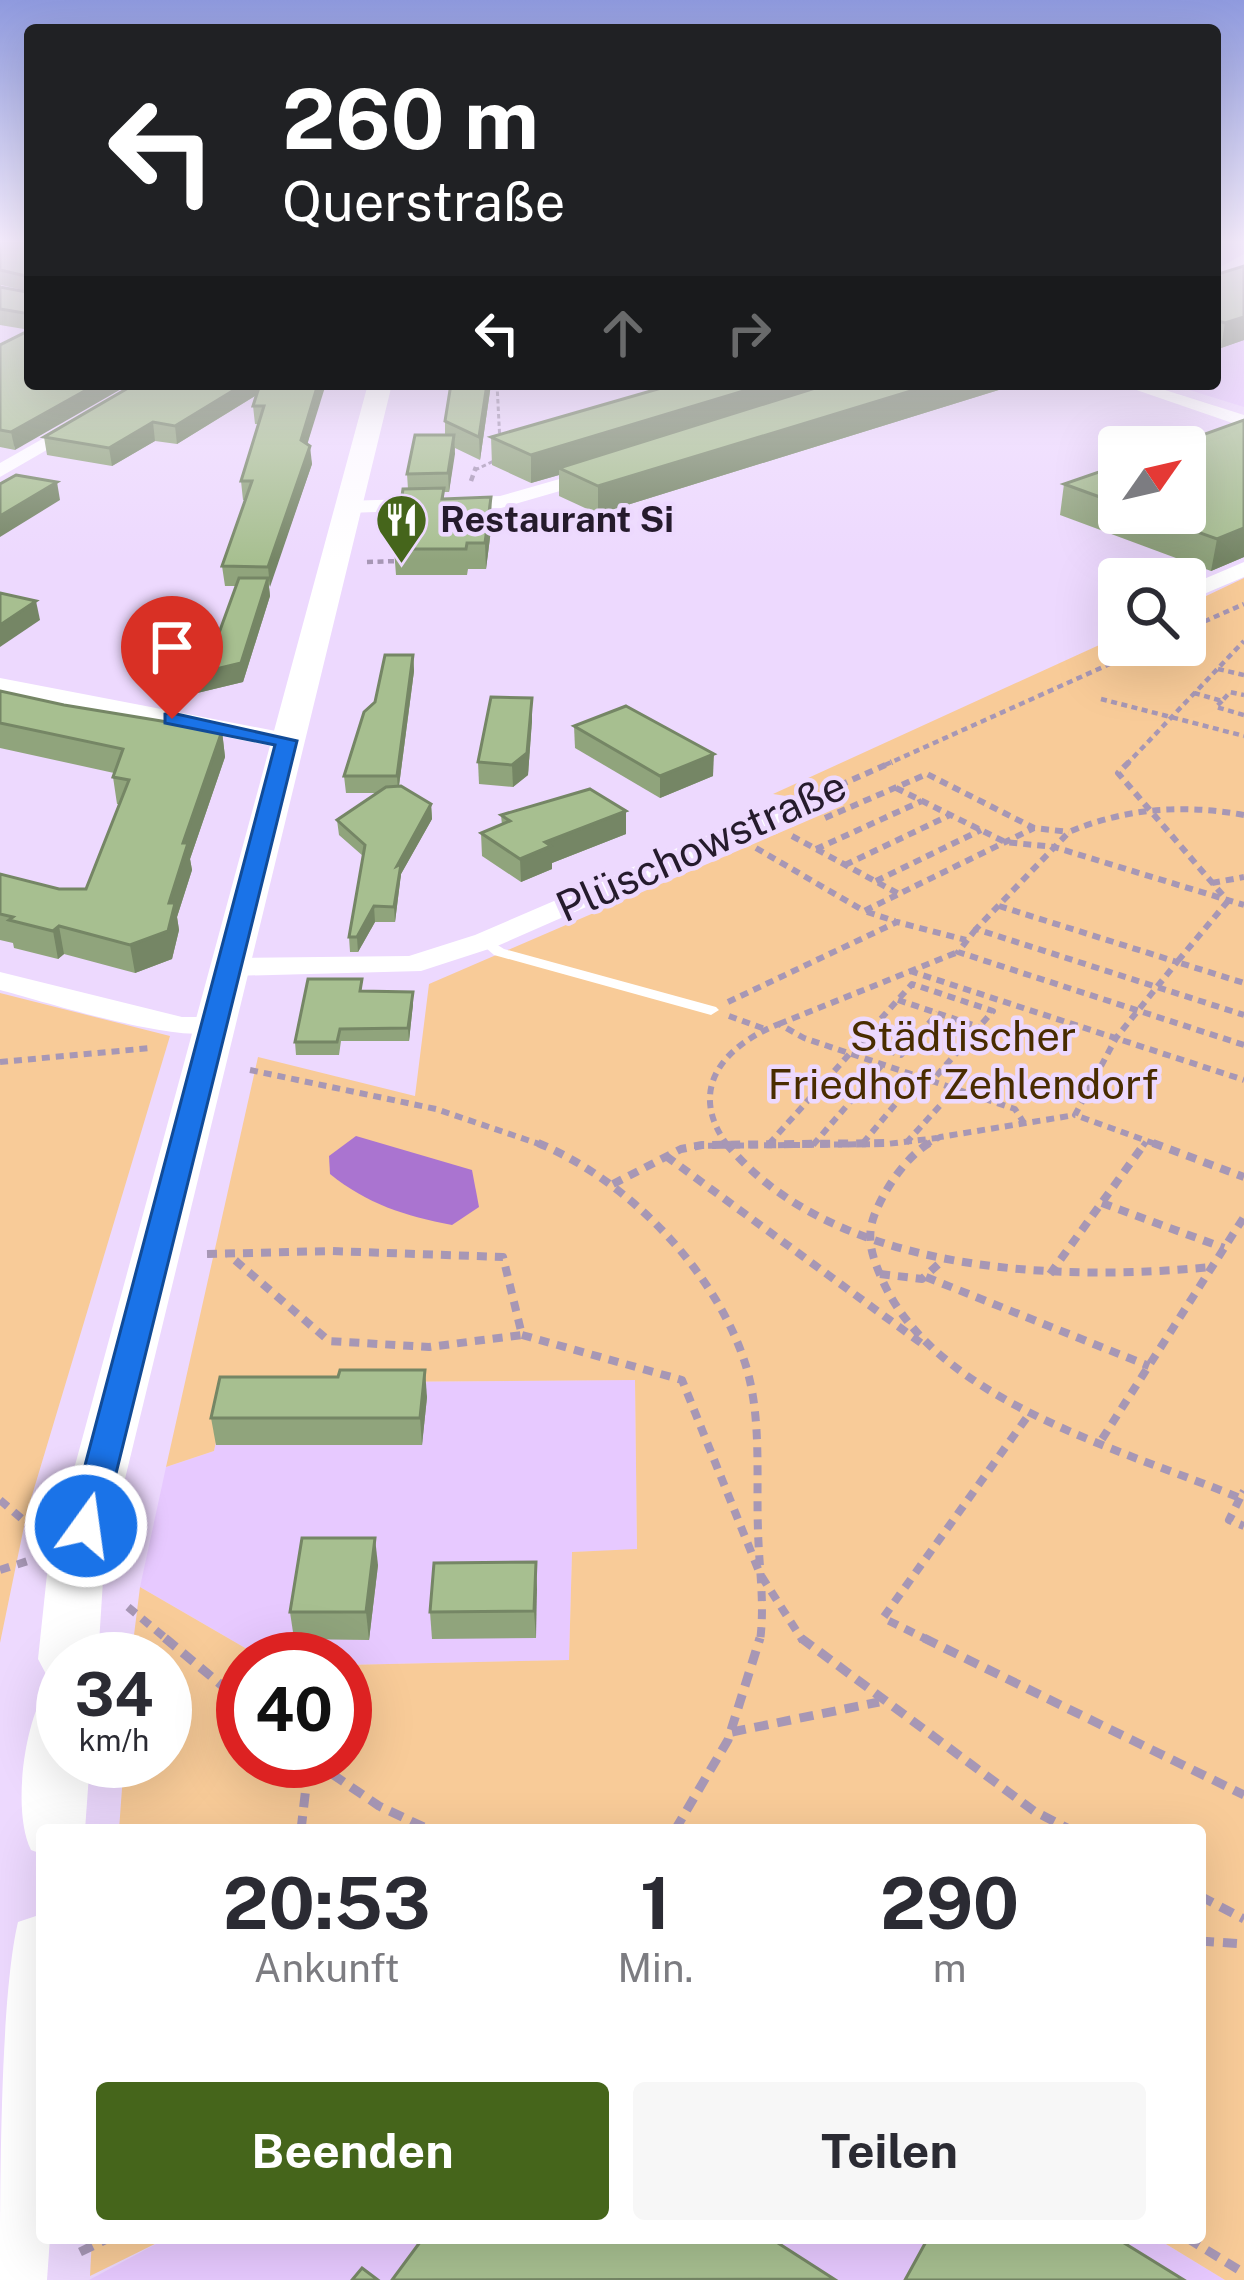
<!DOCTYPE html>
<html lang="de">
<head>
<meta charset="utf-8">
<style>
  :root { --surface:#fff; --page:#f7f7f7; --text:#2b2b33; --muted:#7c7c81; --accent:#45651b }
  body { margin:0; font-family:"Public Sans",sans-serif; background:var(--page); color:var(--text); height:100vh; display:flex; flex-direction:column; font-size:45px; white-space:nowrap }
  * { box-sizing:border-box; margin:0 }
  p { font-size:39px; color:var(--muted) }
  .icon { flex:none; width:66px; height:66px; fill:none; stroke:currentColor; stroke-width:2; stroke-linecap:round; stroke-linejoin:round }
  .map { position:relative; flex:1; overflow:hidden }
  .side { position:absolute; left:36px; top:1824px; width:1170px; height:420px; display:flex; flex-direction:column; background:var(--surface); border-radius:12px; box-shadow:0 12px 48px #0002 }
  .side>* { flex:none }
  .banner { position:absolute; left:24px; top:24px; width:1197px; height:366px; border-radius:12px; box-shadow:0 12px 48px #0002; background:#202124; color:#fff; overflow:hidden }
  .needle { width:78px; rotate:56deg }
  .buttons { position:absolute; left:1098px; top:426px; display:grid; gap:24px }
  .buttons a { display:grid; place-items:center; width:108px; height:108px; border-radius:12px; background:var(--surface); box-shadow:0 12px 48px #0002; font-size:60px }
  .speed { position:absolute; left:36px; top:1632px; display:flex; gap:24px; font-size:60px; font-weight:700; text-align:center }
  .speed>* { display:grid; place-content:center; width:156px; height:156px; border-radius:50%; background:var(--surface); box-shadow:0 12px 48px #0002; line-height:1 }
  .speed small { font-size:30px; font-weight:400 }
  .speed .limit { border:18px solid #d22; background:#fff; color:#111 }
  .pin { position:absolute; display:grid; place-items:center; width:102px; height:102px; color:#fff; margin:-123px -51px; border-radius:50% 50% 50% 0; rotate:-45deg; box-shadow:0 0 12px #0007 }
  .pin .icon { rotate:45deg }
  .me { position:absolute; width:132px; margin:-66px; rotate:14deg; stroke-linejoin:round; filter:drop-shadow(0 0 9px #0008) }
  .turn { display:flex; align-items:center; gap:42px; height:252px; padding:0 60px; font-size:54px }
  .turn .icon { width:156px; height:156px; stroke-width:2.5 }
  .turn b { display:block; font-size:84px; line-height:102px }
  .lanes { display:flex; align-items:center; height:114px; padding:0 60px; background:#0003; justify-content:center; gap:60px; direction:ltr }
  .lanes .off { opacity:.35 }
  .eta { display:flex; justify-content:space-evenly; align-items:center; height:204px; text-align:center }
  .eta b { font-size:72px; font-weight:700; line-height:84px }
  .action { display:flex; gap:24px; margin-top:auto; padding:24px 60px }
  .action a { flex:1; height:138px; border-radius:12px; background:var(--accent); color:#fff; font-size:48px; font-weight:700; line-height:138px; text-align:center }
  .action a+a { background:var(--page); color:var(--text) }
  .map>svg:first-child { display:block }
</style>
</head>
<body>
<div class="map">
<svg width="1244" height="2280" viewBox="0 0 1244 2280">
  <rect width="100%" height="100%" fill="#edd9fe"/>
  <!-- built -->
  <g fill="#e7c9ff">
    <polygon points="1244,266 1244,407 1170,384 1215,384 1215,282"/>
    <polygon points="635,1380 637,1550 572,1552 569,1660 345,1665 345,1659 264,1659 140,1587 166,1467 214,1451 228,1383"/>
    <polygon points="167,2238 1156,2238 1225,2280 89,2280"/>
  </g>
  <!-- green -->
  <g fill="#f8cb98">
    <polygon points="1244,578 1244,2280 1225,2280 1156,2238 1200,2238 1200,1830 119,1830 124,1761 165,1761 165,1659 131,1659 140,1587 264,1659 243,1659 243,1761 345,1761 345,1665 569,1660 572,1552 637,1549 635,1380 229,1383 214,1451 166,1467 258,1057 415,1096 429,984 844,805 773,794 1119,636 1119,645 1185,645 1185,606"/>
    <polygon points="0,993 170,1036 27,1512 0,1643"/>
    <polygon points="92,2238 167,2238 90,2276"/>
  </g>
  <!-- water -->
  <path fill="#aa74d0" d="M356,1136L472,1170L479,1207L452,1225C405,1216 367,1204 330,1174L329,1156Z"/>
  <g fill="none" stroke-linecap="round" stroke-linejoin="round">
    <!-- path-far4 -->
    <g stroke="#a797b5" stroke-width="3" stroke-dasharray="4.5 3" stroke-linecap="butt">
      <polyline points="497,384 500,443"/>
      <polyline points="475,470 500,458"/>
    </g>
    <!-- path-far3 -->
    <g stroke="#a797b5" stroke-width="4.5" stroke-dasharray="6 4.5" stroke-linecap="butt">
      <polyline points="471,481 476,467"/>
      <polyline points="367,562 399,561"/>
      <polyline points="1185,630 1244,604"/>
      <polyline points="1218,669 1244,675"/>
      <polyline points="1194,693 1222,701 1230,692 1244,695"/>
      <polyline points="1101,699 1244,736"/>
      <polyline points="1222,701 1216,707 1244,715"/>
      <polyline points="885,765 1152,645"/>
      <polyline points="1126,765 1244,641"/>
    </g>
    <!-- path-far2 -->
    <g stroke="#a797b5" stroke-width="6" stroke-dasharray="8 6" stroke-linecap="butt">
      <polyline points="1129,762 1118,773 1227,900"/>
      <polyline points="896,788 1005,842 1054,847 1244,905"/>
      <polyline points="827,791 892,762"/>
      <path d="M1244,815C1184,804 1125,808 1069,832L976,929L1244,1015"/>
      <polyline points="825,818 927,774 1034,828 1069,832"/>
      <polyline points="792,836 899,894"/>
      <polyline points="756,848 864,911 1034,828"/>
      <polyline points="816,849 922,801"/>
      <polyline points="845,865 950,815"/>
      <polyline points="876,881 981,830"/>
      <polyline points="1212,883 1244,877"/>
      <polyline points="1228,901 1177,962 1244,983"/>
      <polyline points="999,906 1177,962 1116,1038 1075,1115 1161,1146"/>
      <polyline points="867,912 895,921"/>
      <polyline points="976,929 958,952 1244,1045"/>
      <polyline points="910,971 1244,1080"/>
      <polyline points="898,1000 979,1027"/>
      <polyline points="728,1002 897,922 966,940"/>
      <polyline points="729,1016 765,1029"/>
      <polyline points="779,1024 958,952"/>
      <polyline points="861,1041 901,1055 938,1013"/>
      <polyline points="0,1062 151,1048"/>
      <polyline points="250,1070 436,1109 545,1146"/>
      <polyline points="863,1143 919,1076"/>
      <polyline points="906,1143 955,1089"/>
      <polyline points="769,1144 912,984 993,1011 932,1081"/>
      <polyline points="813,1145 881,1066"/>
      <polyline points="694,1146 887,1144 937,1138"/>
      <path d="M728,1146C686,1090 723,1046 779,1024L804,1038L1015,1109L1024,1123"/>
      <polyline points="924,1146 940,1137 1075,1115"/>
      <polyline points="1143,1146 1146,1142"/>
    </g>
    <!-- path-far1 -->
    <g stroke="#a797b5" stroke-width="8" stroke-dasharray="10 8" stroke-linecap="butt">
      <path d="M538,1143C628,1180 717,1272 746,1366C762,1419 756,1476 758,1531C759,1568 765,1604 760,1641"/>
      <path d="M726,1143C832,1274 1058,1282 1211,1267"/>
      <path d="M929,1143C905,1158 884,1190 874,1216C866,1238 872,1256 881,1277C933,1401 1124,1450 1240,1498L1244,1491"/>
      <polyline points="1153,1143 1244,1177"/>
      <polyline points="666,1156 921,1343"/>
      <polyline points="613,1184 681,1149 702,1145 892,1143"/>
      <polyline points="1102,1203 1224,1248"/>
      <polyline points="207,1254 332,1251 503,1257 522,1335 429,1347 329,1341 229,1255"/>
      <polyline points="880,1274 922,1279 943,1260"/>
      <polyline points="1050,1274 1145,1143"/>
      <polyline points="926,1277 1149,1366"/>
      <polyline points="522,1335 682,1380 760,1574 803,1641"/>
      <polyline points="1102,1439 1244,1217"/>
      <polyline points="1240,1498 1229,1520 1244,1526"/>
      <polyline points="0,1500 36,1531"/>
      <polyline points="0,1570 31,1560"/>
      <polyline points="128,1607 169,1641"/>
      <polyline points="930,1641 883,1618 1030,1413"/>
    </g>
    <!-- path -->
    <g stroke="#a797b5" stroke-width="9" stroke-dasharray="14 9" stroke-linecap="butt">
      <polyline points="165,1638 243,1703"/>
      <polyline points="801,1638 1034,1811 1071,1830"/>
      <polyline points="924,1638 1244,1795"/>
      <polyline points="732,1732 879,1702"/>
      <polyline points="313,1761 379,1806 430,1830"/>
      <polyline points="301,1830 309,1761"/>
      <polyline points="675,1830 728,1740 760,1638"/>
      <polyline points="1200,1896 1244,1919"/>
      <polyline points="1200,1941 1244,1944"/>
      <polyline points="1187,2238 1244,2273"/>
      <polyline points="80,2252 109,2238"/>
    </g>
    <!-- lane -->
    <polygon fill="#fff" fill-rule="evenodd" points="485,937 504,949 716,1007 719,1010 711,1015 494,955 478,941"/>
    <!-- street -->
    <g fill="#fff" fill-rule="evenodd">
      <polygon points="1244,254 1244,266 1215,282 1215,270"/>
      <polygon points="139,384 161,384 0,477 0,463"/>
      <polygon points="1119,384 1146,384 1244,415 1244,427"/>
      <polygon points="598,468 608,474 605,478 501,508 346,513 336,507 346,501 500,496"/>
      <polygon points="1244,562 1244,577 1185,602 1185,587"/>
      <polygon points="1119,616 1119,632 1103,632 1103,622"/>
      <polygon points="0,678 286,733 299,741 286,749 0,692"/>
      <polygon points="803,794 816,802 812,808 495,947 421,971 231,976 216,967 231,958 409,956 475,935"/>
      <path d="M0,972L182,1017H215L230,1026C205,1054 40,1000 0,990Z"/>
    </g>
    <!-- secondary -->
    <g fill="#fff" fill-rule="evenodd">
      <polygon points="368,384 392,384 104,1565 98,1659 63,1659 63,1681 47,1676 38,1659 48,1565"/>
      <path d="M63,1690V1761H90L85,1830H42V1854L31,1850C13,1813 23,1734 42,1697Z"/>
      <path d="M42,1914V2238H50L47,2280H0C0,2191 0,1998 18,1922Z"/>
    </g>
  </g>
  <!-- wall -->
  <g fill="#90a47c">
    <polygon points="0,242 30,242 30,330 0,325 0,287 27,291 1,285 0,287"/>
    <polygon points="1244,266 1244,340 1221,348 1215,346 1215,275"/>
    <polygon points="0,345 15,450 0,447"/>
    <polygon points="135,384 322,393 307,444 312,464 269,587 270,596 243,682 193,694 149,649 146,630 219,633 236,586 225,586 222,566 245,500 243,500 241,481 258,424 255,424 253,406 257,395 177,444 155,441 112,466 47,455 44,437"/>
    <polygon points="491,384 480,460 455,448 449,492 444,492 444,499 492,522 486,569 468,569 467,575 396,575 394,549 408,489 407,474 445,435 445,421"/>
    <polygon points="675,384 1018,384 598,514 559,496 559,475 531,483 492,465 491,437"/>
    <polygon points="1244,420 1244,557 1211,571 1060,515 1064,484 1119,465 1119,513 1185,513"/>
    <polygon points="413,655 414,671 399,786 431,804 432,819 401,874 395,922 375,922 358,952 350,952 349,937 363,856 339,835 337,820 376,793 346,793 344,776 375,702"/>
    <polygon points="0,691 64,705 222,731 225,757 190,859 192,870 177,917 179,930 172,959 135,973 64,954 58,959 14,948 13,943 0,940 0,874 59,889 86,889 120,804 117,804 113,777 114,773 0,748"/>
    <polygon points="532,698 532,720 528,775 513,787 479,784 478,762"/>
    <polygon points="574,726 713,776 660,798 575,748"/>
    <polygon points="501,815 626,834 552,863 552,869 521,882 482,856 481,833 502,825"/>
    <polygon points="363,991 413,992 413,1004 409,1041 341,1041 339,1055 296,1055 295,1042"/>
    <polygon points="338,1377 427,1397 422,1445 216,1445 211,1418"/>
    <polygon points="536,1562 536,1638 432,1639 430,1612"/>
    <polygon points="378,1565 369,1640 294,1639 290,1612"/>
  </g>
  <!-- shaded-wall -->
  <g fill="#758665">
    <polygon points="1244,317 1244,340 1221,348 1225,323"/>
    <polygon points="95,384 130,384 15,450 11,432"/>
    <polygon points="244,384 266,384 266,389 177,444 175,426"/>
    <polygon points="318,384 326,384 303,458 301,440"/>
    <polygon points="487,384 491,384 480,460 479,437"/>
    <polygon points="767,384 852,384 559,468 559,475 531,483 531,455"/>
    <polygon points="934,384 1018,384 598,514 598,486"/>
    <polygon points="153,422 155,441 112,466 109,448"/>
    <polygon points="454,435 455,454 449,492 448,473"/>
    <polygon points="310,446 312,464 270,587 268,567"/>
    <polygon points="57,482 60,500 0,537 0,516"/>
    <polygon points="491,497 492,522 486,569 485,543"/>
    <polygon points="1244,528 1244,557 1211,571 1217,539"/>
    <polygon points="268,578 270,596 243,682 193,694 191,675"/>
    <polygon points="36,601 40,620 0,647 0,625"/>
    <polygon points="413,655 414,671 398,793 397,776"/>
    <polygon points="532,698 532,720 528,775 513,787 512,765"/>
    <polygon points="222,731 225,757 190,859 192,870 177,917 179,930 172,959 135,973 130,945 183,843"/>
    <polygon points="714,754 713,776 660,798 660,776"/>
    <polygon points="431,804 432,819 401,874 395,922 394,907 397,866"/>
    <polygon points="626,811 626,834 552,863 552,869 521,882 520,859 545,842"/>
    <polygon points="374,906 375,922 358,952 357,937"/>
    <polygon points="59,926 64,954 58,959 53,931"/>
    <polygon points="413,992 413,1004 409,1041 408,1028"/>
    <polygon points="425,1370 427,1397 422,1445 420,1418"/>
    <polygon points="375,1538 378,1565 369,1640 366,1612"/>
    <polygon points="536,1562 537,1589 536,1638 534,1611"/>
  </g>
  <!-- building -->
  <g fill="#a7bf90" stroke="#758665" stroke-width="3">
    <polygon points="0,242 30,242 30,277 0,270"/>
    <polygon points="1244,266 1244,317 1225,323 1215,320 1215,275"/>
    <polygon points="30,283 30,314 0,309 0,287 27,292"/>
    <polygon points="30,330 30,384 97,384 11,432 0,430 0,345"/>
    <polygon points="135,384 244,384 175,426 153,422 109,448 44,437"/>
    <polygon points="260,384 318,384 301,440 310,446 268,567 222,566 252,481 241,481 264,406 253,406"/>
    <polygon points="451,384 487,384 479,437 445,421"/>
    <polygon points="675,384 767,384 531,455 491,437"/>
    <polygon points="828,384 934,384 598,486 559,468"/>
    <polygon points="1244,420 1244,528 1217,539 1144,513 1185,513 1185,447 1169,447"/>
    <polygon points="415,435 454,435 448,473 407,474"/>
    <polygon points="1119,465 1119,504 1064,484"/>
    <polygon points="16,475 57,482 0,516 0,484"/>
    <polygon points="444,488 442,499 491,497 485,543 467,543 466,549 394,549 403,489"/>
    <polygon points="239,578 268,578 241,663 191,675 146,630 219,633"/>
    <polygon points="0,593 36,601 0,625"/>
    <polygon points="385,655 413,655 397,776 344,776 364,712 375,702"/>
    <polygon points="0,691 64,705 222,731 183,843 188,843 169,903 175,903 168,931 130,945 59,926 53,931 9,920 13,917 0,914 0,874 59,889 86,889 129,780 113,777 123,749 0,723"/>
    <polygon points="491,697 532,698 527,753 512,765 478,762"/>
    <polygon points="626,706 714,754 660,776 574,726"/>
    <polygon points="401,786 431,804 397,866 401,864 394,907 374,906 357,937 349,937 365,845 337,820 386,787"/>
    <polygon points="590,789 626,811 545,842 551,846 520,859 481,833 510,821 501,815"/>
    <polygon points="308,979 362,979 360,991 413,992 408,1028 340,1029 337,1042 295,1042"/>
    <polygon points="340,1370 425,1370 420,1418 211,1418 220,1377 338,1377"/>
    <polygon points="302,1538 375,1538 366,1612 290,1612"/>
    <polygon points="536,1562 534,1611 430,1612 434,1563"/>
    <polygon points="423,2238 781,2238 778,2243 834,2279 392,2280"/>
    <polygon points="928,2238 1116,2238 1184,2280 905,2280"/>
    <polygon points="362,2268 378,2280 352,2280"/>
  </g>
  <!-- sky -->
  <linearGradient id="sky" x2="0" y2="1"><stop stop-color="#8f9ade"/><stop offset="0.43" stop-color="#f7eeff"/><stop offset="1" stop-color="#f7eeff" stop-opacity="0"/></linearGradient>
  <rect width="1244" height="561" fill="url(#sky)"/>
  <!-- route -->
  <polygon fill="#1a73e8" stroke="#114b97" stroke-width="3" points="172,713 297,741 103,1526 98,1535 74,1535 69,1526 275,745 165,723 165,714"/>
  <!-- icons -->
  <defs>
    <symbol id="restaurant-pin" viewBox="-11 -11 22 30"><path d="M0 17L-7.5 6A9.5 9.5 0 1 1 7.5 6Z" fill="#45651b" stroke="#edd9fe"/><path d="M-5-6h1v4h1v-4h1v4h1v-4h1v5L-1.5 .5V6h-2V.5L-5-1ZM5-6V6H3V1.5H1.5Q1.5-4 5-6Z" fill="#fff"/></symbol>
  </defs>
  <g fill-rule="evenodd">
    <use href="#restaurant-pin" x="372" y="490" width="59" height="81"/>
  </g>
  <g text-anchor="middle" stroke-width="9" stroke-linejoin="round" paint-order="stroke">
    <!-- far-poi labels -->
    <g font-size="36" font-weight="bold" fill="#251b2c" stroke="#edd9fe" text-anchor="start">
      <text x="440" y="532">Restaurant Si</text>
    </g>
    <!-- street labels -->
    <g font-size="42" fill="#251b2c" stroke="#edd9fe">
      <text transform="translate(701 846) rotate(-24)" y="15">Plüschowstraße</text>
    </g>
    <!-- park labels -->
    <g font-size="42" fill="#492c00" stroke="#edd9fe">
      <text x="963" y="1051">Städtischer<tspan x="963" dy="48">Friedhof Zehlendorf</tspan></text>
    </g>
  </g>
</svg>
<div class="buttons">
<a><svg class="needle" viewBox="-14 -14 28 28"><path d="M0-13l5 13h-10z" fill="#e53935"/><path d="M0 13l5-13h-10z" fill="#7c7c81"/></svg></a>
<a><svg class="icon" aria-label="search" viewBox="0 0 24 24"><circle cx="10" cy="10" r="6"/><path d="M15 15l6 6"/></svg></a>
</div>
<div class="speed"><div>34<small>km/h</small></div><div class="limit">40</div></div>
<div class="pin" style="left:172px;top:719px;background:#d93025"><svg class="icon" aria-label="arrive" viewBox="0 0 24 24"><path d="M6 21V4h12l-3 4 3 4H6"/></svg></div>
<svg class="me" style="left:86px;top:1526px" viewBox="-20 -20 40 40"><circle r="17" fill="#1a73e8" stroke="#fff" stroke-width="3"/><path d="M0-11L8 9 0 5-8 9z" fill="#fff"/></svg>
<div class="banner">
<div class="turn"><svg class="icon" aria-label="left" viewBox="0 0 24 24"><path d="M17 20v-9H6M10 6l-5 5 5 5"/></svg><div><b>260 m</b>Querstraße</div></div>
<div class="lanes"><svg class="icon" aria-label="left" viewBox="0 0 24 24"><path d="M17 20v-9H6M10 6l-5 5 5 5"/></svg><svg class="icon off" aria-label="ahead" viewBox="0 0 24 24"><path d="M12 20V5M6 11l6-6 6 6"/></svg><svg class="icon off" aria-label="right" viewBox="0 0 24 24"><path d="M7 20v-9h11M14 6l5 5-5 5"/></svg></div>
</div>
<section class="side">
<div class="eta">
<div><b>20:53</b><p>Ankunft</p></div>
<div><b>1</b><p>Min.</p></div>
<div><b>290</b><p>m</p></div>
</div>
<div class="action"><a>Beenden</a><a>Teilen</a></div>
</section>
</div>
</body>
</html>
